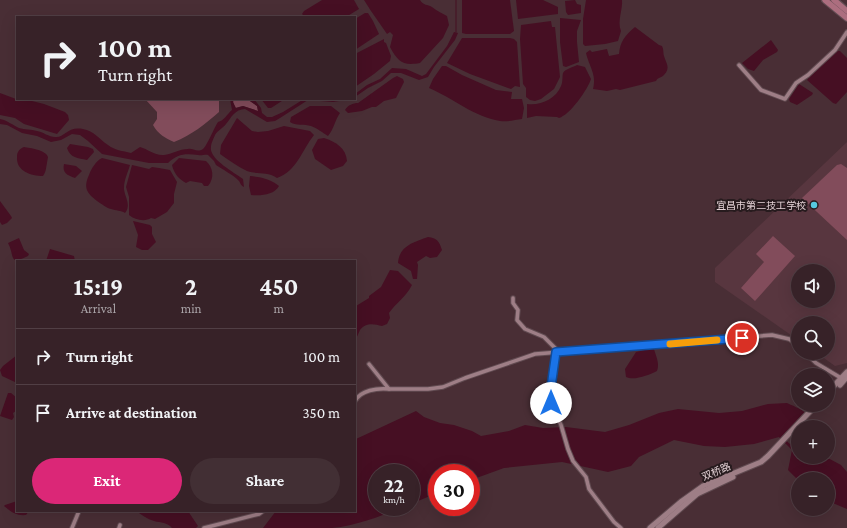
<!DOCTYPE html>
<html lang="en">
<head>
<meta charset="utf-8">
<style>
  :root { --surface:#372228; --page:#422f34; --text:#f1f3f6; --muted:#aaa4a8; --line:#513f45; --accent:#db2777 }
  body { margin:0; font-family:"Crimson Pro","Noto Sans SC",serif; background:var(--page); color:var(--text); height:100vh; display:flex; flex-direction:column; font-size:15px; white-space:nowrap }
  * { box-sizing:border-box; margin:0 }
  p { font-size:13px; color:var(--muted) }
  .icon { flex:none; width:22px; height:22px; fill:none; stroke:currentColor; stroke-width:2; stroke-linecap:round; stroke-linejoin:round }
  .map { position:relative; flex:1; overflow:hidden }
  .panel { position:absolute; left:16px; top:260px; width:340px; height:252px; display:flex; flex-direction:column; background:var(--surface); border-radius:0px; box-shadow:0 4px 16px #0002,0 0 0 1px var(--line) }
  .panel>* { flex:none }
  .hud { position:absolute; left:16px; top:16px; width:340px; height:84px; border-radius:0px; box-shadow:0 4px 16px #0002,0 0 0 1px var(--line); background:#372228; color:var(--text); overflow:hidden }
  .buttons { position:absolute; left:791px; top:264px; display:grid; gap:8px }
  .buttons a { display:grid; place-items:center; width:44px; height:44px; border-radius:50%; background:var(--surface); box-shadow:0 4px 16px #0002,0 0 0 1px var(--line); font-size:20px }
  .speed { position:absolute; left:368px; top:464px; display:flex; gap:8px; font-size:20px; font-weight:700; text-align:center }
  .speed>* { display:grid; place-content:center; width:52px; height:52px; border-radius:50%; background:var(--surface); box-shadow:0 4px 16px #0002,0 0 0 1px var(--line); line-height:1 }
  .speed small { font-size:10px; font-weight:400 }
  .speed .limit { border:6px solid #d22; background:#fff; color:#111 }
  .pin { position:absolute; display:grid; place-items:center; width:34px; height:34px; color:#fff; margin:-17px; border:2px solid #fff; border-radius:50%; box-shadow:0 1px 4px #0007 }
  .me { position:absolute; width:44px; margin:-22px; rotate:0deg; stroke-linejoin:round; filter:drop-shadow(0 0 3px #0008) }
  .turn { display:flex; align-items:center; gap:14px; height:84px; padding:0 16px; font-size:18px }
  .turn .icon { width:52px; height:52px; stroke-width:2.5 }
  .turn b { display:block; font-size:28px; line-height:34px }
  .eta { display:flex; justify-content:space-evenly; align-items:center; height:68px; text-align:center }
  .eta b { font-size:24px; font-weight:700; line-height:28px }
  .cta { display:flex; gap:8px; margin-top:auto; padding:8px 16px }
  .cta a { flex:1; height:46px; border-radius:24px; background:var(--accent); color:#fff; font-size:16px; font-weight:700; line-height:46px; text-align:center }
  .cta a+a { background:var(--page); color:var(--text) }
  ul { padding:0; list-style:none }
  li { display:flex; align-items:center; gap:12px; height:56px; padding:0 16px; border-top:1px solid var(--line) }
  li div { flex:1 }
  li b { display:block; font-size:15px }
  li em { font-style:normal }
  .map>svg:first-child { display:block }
</style>
</head>
<body>
<div class="map">
<svg width="847" height="528" viewBox="0 0 847 528">
  <rect width="100%" height="100%" fill="#492e35"/>
  <!-- built -->
  <path fill="#58363f" fill-rule="evenodd" d="M847,142V363L835,366L817,353H828V323H798V340L715,282V268ZM798,271H828V301H798Z"/>
  <!-- green -->
  <g fill="#824c5b">
    <path d="M145,99H219V112C205,124 192,135 174,142C165,138 158,134 153,125L157,119V112Z"/>
    <polygon points="234,99 247,99 257,106 258,111 243,106 235,108 233,102"/>
    <polygon points="841,164 847,168 847,240 802,198 837,165"/>
    <polygon points="773,236 795,256 755,301 741,288 764,262 756,254"/>
  </g>
  <!-- water -->
  <g fill="#460f23">
    <polygon points="322,0 354,0 359,9 346,17 305,17 302,14 304,11"/>
    <path d="M364,0H420C424,6 427,4 432,7C437,11 442,13 447,16L449,25L443,38L420,63C403,66 398,62 390,47L393,35L390,32L387,34L371,11Z"/>
    <polygon points="462,0 510,0 514,31 510,34 466,34 462,33"/>
    <polygon points="516,0 543,0 558,7 558,14 518,19"/>
    <polygon points="575,0 577,4 581,5 581,13 568,15 566,12 565,1"/>
    <path d="M586,0H622C623,9 617,21 621,31L618,41L605,44L585,46L583,44V19Z"/>
    <polygon points="365,13 368,13 373,21 379,34 355,50 355,19"/>
    <polygon points="560,18 581,20 577,31 577,42 579,62 566,67 563,66 560,42"/>
    <polygon points="551,21 552,27 555,27 560,77 554,89 541,99 535,101 530,100 526,97 526,88 523,84 520,39 521,25"/>
    <path d="M635,27L659,45L662,46C664,50 663,53 664,56C666,63 671,68 664,75C661,78 658,77 656,81L620,90L616,89L607,91L593,89C597,75 589,66 586,53L590,50L592,52L607,49L609,56L619,54C620,42 625,35 635,27Z"/>
    <polygon points="454,32 458,33 455,40 434,67 428,77 419,80 401,73 391,73 382,81 368,88 355,97 355,94 367,85 380,79 392,68 406,69 422,76 426,74 447,46"/>
    <polygon points="462,38 510,38 514,39 517,42 520,87 515,86 511,89 470,74 447,63"/>
    <polygon points="384,39 384,42 386,43 391,56 390,61 374,74 355,87 355,54"/>
    <polygon points="771,40 778,50 777,52 763,60 754,71 748,69 742,63"/>
    <polygon points="837,51 840,51 847,58 847,92 836,104 833,103 807,80 819,66"/>
    <path d="M577,65L585,67L591,79C588,89 570,115 559,118L557,117L536,116L527,118V104C540,106 556,99 561,86C563,82 562,77 563,73C565,69 574,67 577,65Z"/>
    <path d="M442,66H446L462,75L496,90L512,92L511,99H522L524,108L522,119C515,120 507,122 500,121C474,117 453,98 429,88L433,79Z"/>
    <path d="M397,76L403,79L404,82L396,98L384,101L376,107H372L362,111L348,113L345,110C348,105 353,103 358,103L393,78Z"/>
    <polygon points="799,84 813,93 812,95 797,105 790,102 789,99"/>
    <polygon points="0,93 16,99 24,99 44,104 65,112 68,115 69,120 57,134 24,124 15,118 0,115"/>
    <path d="M230,99H234L233,102L236,108L243,106L258,111L257,106L247,99H254L261,108L262,113L267,117H272L283,112L304,99H352L333,102L308,100L280,118L275,121L267,122L245,109C235,109 231,118 226,124C223,128 218,130 215,135C214,138 211,143 211,147C209,159 234,172 243,179L244,187C240,185 241,183 238,180C232,174 223,170 216,165L214,161L208,155C205,154 202,156 198,155C185,153 177,154 168,163H149L102,154L88,141L80,135L72,134L61,140L51,142L37,136L22,133L7,125L0,124V119C9,121 12,125 19,128C25,130 31,129 37,131C43,132 49,137 55,137C65,138 67,126 83,129C94,131 99,139 108,145C114,150 123,151 131,153L140,147C148,149 155,156 164,155C172,154 179,149 188,149C193,148 197,153 203,149C207,146 214,128 218,122C224,121 227,114 232,110Z"/>
    <polygon points="261,99 285,99 271,108 268,108"/>
    <path d="M310,106H331L340,113C335,120 334,129 328,136C323,133 317,128 311,126C305,124 295,126 290,122L291,117Z"/>
    <path d="M237,118L252,131L258,132L268,131L284,126L310,131L314,135C302,150 297,171 277,178C267,171 259,175 247,171C238,167 229,160 220,154L221,145Z"/>
    <path d="M324,138C336,142 346,148 347,161L343,166L331,170L315,159L312,150L318,139Z"/>
    <path d="M70,144L88,147L93,149L94,152L87,160C78,158 70,158 67,148Z"/>
    <path d="M24,147C30,148 46,150 48,157C48,157 47,163 47,163C46,168 46,172 43,176C31,176 16,171 17,157C17,152 19,149 24,147Z"/>
    <path d="M102,158L130,165C128,172 124,180 124,188C124,196 132,205 125,213C121,210 116,211 111,209C106,208 102,204 97,201C87,193 83,188 89,175C91,169 96,161 102,158Z"/>
    <path d="M179,158L206,161C213,167 215,178 208,186H204L202,183L190,181L186,183C179,179 174,174 172,165Z"/>
    <path d="M64,164L76,166L82,171L75,178C67,175 62,173 64,164Z"/>
    <path d="M132,165L149,169L152,167L159,168L170,170L177,182L174,194V203L167,212L155,219L151,218C145,222 135,220 129,215V197L126,187Z"/>
    <path d="M250,176C261,177 271,179 279,186C274,195 261,196 251,195L249,186Z"/>
    <polygon points="0,201 11,216 12,218 7,223 2,225 0,222"/>
    <polygon points="133,221 150,225 152,227 152,234 156,242 148,250 142,250 136,247 138,235"/>
    <path d="M428,237C437,238 439,241 442,250L437,257L430,258L426,256L417,262L418,265L417,279H413L411,271L398,263C399,246 414,242 428,237Z"/>
    <path d="M19,238L24,250L29,254L28,256C8,266 15,256 8,243Z"/>
    <polygon points="50,249 74,256 75,261 46,261"/>
    <path d="M390,270L398,271L412,285C406,297 396,303 389,313L390,318L387,324L382,326C374,324 366,322 360,330C358,334 358,336 355,339V306H356L369,298V296L381,287Z"/>
    <path d="M649,349H654C656,356 660,364 657,371C649,375 634,381 626,377L625,369L636,352Z"/>
    <polygon points="17,355 17,383 2,376 0,370 3,366"/>
    <polygon points="8,393 11,393 17,398 17,410 13,413 14,417 12,420 0,416"/>
    <path d="M787,403C798,408 812,413 814,427H798V457H826L841,465L847,472V509L828,501V479H798V480L788,470L792,450L779,437L754,444L725,447L704,446L674,440L639,457L631,466L608,472L562,462L504,468L471,480V473H437V493L411,504V473H377V507H403C381,516 356,526 332,528C309,528 286,528 263,528L276,511H355L356,439L416,411L424,417L440,423L454,425L472,431L481,436L509,431L525,425L543,428L566,427L605,432L629,425L659,413L678,409L719,413L742,411L768,404Z"/>
    <path d="M17,501V511H29L26,515C17,516 11,512 4,506L5,505Z"/>
    <path d="M136,511H188L198,526L196,528H172C167,522 161,523 154,521C147,519 142,515 136,511Z"/>
  </g>
  <!-- pier -->
  <polygon fill="#492e35" points="806,411 814,419 806,427 798,427 798,436 790,444 782,437"/>
  <g fill="none" stroke-linecap="round" stroke-linejoin="round">
    <!-- stream -->
    <polyline stroke="#460f23" stroke-width="1" points="456,32 456,0"/>
    <defs>
      <g id="street">
        <polyline points="739,65 761,90 785,99 796,83 808,75 835,50 847,32"/>
        <polyline points="513,298 513,303 518,310 517,320 525,329 544,337 555,348 557,352 556,364 550,394 551,403 561,425 568,449 573,461 586,477 589,489 614,522 621,528"/>
        <polyline points="806,353 816,363 841,378"/>
        <polyline points="389,389 428,389 443,387 465,378 535,354 772,335 789,339 798,345"/>
        <path d="M355,401C361,390 377,388 389,389L369,364"/>
        <polyline points="72,528 79,511"/>
        <polyline points="119,528 120,525"/>
        <polyline points="204,528 259,514 263,511"/>
      </g>
      <g id="secondary">
        <polyline points="840,385 847,377"/>
        <polyline points="828,392 847,372"/>
        <polyline points="650,528 682,501 703,486 761,462 768,456 816,405"/>
        <polyline points="658,528 697,494 733,477"/>
      </g>
      <g id="primary">
        <polyline points="825,0 847,18"/>
        <polyline points="834,0 847,11"/>
      </g>
    </defs>
    <!-- street casing -->
    <use href="#street" stroke="#614b51" stroke-width="5.5"/>
    <!-- secondary casing -->
    <use href="#secondary" stroke="#614b51" stroke-width="7"/>
    <!-- primary casing -->
    <use href="#primary" stroke="#614b51" stroke-width="8"/>
    <!-- street -->
    <use href="#street" stroke="#9e7e86" stroke-width="3.5"/>
    <!-- secondary -->
    <use href="#secondary" stroke="#9e7e86" stroke-width="5"/>
    <!-- primary -->
    <use href="#primary" stroke="#ac6e7f" stroke-width="5.5"/>
  </g>
  <g fill="none" stroke-linecap="round" stroke-linejoin="round">
    <defs>
      <polyline id="route" points="551,403 550,394 556,352 742,338"/>
    </defs>
    <!-- route casing -->
    <use href="#route" stroke="#114b97" stroke-width="10"/>
    <!-- route -->
    <use href="#route" stroke="#1a73e8" stroke-width="7"/>
    <!-- slow -->
    <polyline stroke="#f59e0b" stroke-width="7" points="670,344 717,340"/>
  </g>
  <!-- markers -->
  <circle fill="#56c9e0" stroke="#271b1e" stroke-width="1.5" cx="814" cy="205" r="4"/>
  <g text-anchor="middle" stroke-width="4" stroke-linejoin="round" paint-order="stroke">
    <!-- poi labels -->
    <g font-size="10" fill="#e5d3d7" stroke="#271b1e" text-anchor="end">
      <text x="806" y="209">宜昌市第二技工学校</text>
    </g>
    <!-- street labels -->
    <g font-size="10" fill="#e5d3d7" stroke="#271b1e">
      <text transform="translate(716 471) rotate(-23)" y="4">双桥路</text>
    </g>
  </g>
</svg>
<div class="buttons">
<a><svg class="icon" aria-label="sound" viewBox="0 0 24 24"><path d="M4 9h4l5-4v14l-5-4H4zM17 9q2 3 0 6"/></svg></a>
<a><svg class="icon" aria-label="search" viewBox="0 0 24 24"><circle cx="10" cy="10" r="6"/><path d="M15 15l6 6"/></svg></a>
<a><svg class="icon" aria-label="layers" viewBox="0 0 24 24"><path d="M12 4l9 5-9 5-9-5zM3 14l9 5 9-5"/></svg></a>
<a>+</a>
<a>−</a>
</div>
<div class="speed"><div>22<small>km/h</small></div><div class="limit">30</div></div>
<div class="pin" style="left:742px;top:338px;background:#d93025"><svg class="icon" aria-label="arrive" viewBox="0 0 24 24"><path d="M6 21V4h12l-3 4 3 4H6"/></svg></div>
<svg class="me" style="left:551px;top:403px" viewBox="-20 -20 40 40"><circle r="19" fill="#fff"/><path d="M0-13L10 11 0 6-10 11z" fill="#1a73e8"/></svg>
<div class="hud">
<div class="turn"><svg class="icon" aria-label="right" viewBox="0 0 24 24"><path d="M7 20v-9h11M14 6l5 5-5 5"/></svg><div><b>100 m</b>Turn right</div></div>
</div>
<section class="panel">
<div class="eta">
<div><b>15:19</b><p>Arrival</p></div>
<div><b>2</b><p>min</p></div>
<div><b>450</b><p>m</p></div>
</div>
<ul>
<li><svg class="icon" aria-label="right" viewBox="0 0 24 24"><path d="M7 20v-9h11M14 6l5 5-5 5"/></svg><div><b>Turn right</b></div><em>100 m</em></li>
<li><svg class="icon" aria-label="arrive" viewBox="0 0 24 24"><path d="M6 21V4h12l-3 4 3 4H6"/></svg><div><b>Arrive at destination</b></div><em>350 m</em></li>
</ul>
<div class="cta"><a>Exit</a><a>Share</a></div>
</section>
</div>
</body>
</html>
